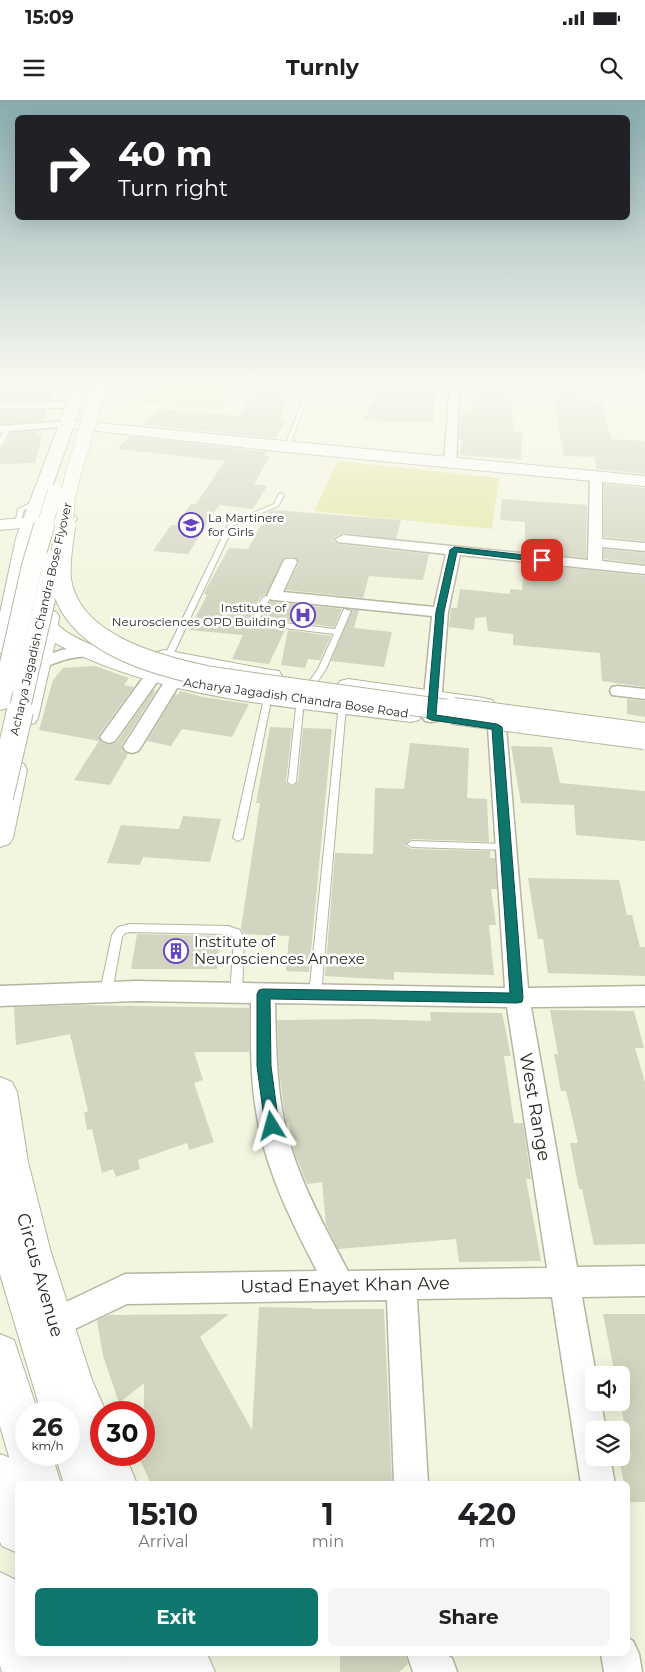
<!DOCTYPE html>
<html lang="en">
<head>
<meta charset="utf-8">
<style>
  :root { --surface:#fff; --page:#f6f6f6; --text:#202124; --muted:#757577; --accent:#0f766e }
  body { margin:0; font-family:Montserrat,sans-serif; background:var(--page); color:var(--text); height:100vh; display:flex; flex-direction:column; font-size:19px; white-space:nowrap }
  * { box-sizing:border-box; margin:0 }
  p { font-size:16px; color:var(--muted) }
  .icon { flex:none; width:28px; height:28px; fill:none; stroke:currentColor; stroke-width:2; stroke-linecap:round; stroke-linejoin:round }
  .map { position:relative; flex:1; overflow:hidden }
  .panel { position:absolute; left:15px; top:1381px; width:615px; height:175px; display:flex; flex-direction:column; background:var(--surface); border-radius:8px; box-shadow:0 5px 20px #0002 }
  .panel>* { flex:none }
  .guide { position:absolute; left:15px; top:15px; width:615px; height:105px; border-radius:8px; box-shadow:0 5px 20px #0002; background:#202124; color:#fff; overflow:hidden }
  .buttons { position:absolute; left:585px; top:1266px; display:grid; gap:10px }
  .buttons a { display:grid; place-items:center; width:45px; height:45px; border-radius:8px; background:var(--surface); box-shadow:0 5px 20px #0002; font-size:25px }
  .speed { position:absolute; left:15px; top:1301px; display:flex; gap:10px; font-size:25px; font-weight:700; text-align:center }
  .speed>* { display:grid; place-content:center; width:65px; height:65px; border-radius:50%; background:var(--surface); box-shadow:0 5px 20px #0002; line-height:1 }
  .speed small { font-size:12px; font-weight:400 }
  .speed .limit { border:8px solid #d22; background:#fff; color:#111 }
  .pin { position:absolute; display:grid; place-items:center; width:42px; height:42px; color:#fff; margin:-21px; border-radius:10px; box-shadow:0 2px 8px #0006 }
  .me { position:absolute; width:55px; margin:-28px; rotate:352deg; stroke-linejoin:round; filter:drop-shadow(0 0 4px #0008) }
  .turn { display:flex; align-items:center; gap:18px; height:105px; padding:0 20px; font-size:22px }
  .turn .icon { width:65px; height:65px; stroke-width:2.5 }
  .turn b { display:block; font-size:35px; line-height:42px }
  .eta { display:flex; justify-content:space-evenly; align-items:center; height:85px; text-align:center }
  .eta b { font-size:30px; font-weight:700; line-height:35px }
  .button { display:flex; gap:10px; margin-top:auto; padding:10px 20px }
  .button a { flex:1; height:58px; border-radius:8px; background:var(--accent); color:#fff; font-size:20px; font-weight:700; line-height:58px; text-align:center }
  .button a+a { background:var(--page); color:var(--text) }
  .status { display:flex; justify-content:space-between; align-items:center; height:35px; padding:0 25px; background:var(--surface); direction:ltr }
  .status svg { height:14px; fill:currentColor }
  header { display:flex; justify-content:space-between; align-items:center; height:65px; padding:0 20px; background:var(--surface); font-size:22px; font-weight:700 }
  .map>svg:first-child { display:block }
</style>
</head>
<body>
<div class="status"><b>15:09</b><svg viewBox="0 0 49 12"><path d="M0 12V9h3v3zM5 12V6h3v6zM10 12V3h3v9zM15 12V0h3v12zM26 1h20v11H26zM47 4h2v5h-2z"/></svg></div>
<header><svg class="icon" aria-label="menu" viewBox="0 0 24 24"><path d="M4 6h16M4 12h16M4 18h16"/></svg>Turnly<svg class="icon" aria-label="search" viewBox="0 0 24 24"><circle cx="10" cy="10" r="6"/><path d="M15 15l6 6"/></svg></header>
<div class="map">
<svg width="645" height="1572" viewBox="0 0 645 1572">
  <rect width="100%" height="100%" fill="#f3f5df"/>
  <!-- green -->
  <g fill="#e3e8a2">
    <polygon points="150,285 233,285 220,309 138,303"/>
    <polygon points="338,361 499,378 492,429 314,411"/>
  </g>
  <!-- building -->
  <g fill="#d3d5c0">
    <polygon points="0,285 56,285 50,300 0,301"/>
    <polygon points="256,285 290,285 281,319 287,320 275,338 142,325 159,309 239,316"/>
    <polygon points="484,285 509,285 514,332 522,332 521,360 459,355 463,340 459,340 462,313 473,313 473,291 484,292"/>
    <polygon points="551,285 575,285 578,300 601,301 611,339 645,341 645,374 596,369 595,357 564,356"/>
    <polygon points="382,287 435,289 433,323 363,320 375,300 368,292"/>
    <polygon points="47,310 43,321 0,324 0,311"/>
    <polygon points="39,331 38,335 42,335 35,363 0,364 0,348 5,345 10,333"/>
    <polygon points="130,336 267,352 264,356 270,356 254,384 267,386 253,409 219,405 188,454 153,451 171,425 176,425 191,404 196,404 225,361 117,349"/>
    <polygon points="604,384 645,388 645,441 604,437"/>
    <polygon points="502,399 587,405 586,458 525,452 525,422 500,420"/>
    <polygon points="274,410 401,420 396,439 343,433 335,437 334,440 338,444 429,454 423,480 369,476 363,498 286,490 299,463 295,457 285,457 266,494 260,497 249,521 252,526 285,530 269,564 232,559 243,535 189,530 207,495 204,494 205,491 229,448 248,449 268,412"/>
    <polygon points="604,449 645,453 645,464 604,459"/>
    <polygon points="524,463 645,476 645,587 602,581 600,553 513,545 513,534 488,531 486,517 475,518 474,530 449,527 451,508 457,508 460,489 510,494 510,489 522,490"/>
    <polygon points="270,501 274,502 342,509 334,527 262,518"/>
    <polygon points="352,510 359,510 354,528 392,532 384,567 331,561"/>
    <polygon points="288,530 331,536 320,560 308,559 305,568 281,565"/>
    <polygon points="95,566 129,578 124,585 134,587 98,636 102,643 110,645 117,642 153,590 156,591 121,646 124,652 128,654 110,685 74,680 99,641 39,630 53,580 63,568"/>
    <polygon points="180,591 203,597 249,604 232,637 182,629 171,646 147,641 175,594 178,595"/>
    <polygon points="627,599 645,601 645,617 627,614"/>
    <polygon points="270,627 292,628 286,682 292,687 298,682 303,628 332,629 309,872 286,871 289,836 244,834 241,828 260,703 256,703"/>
    <polygon points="410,643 469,648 467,698 487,699 489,742 412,739 405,745 412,749 490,751 490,758 495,758 497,789 491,789 496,825 489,825 494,875 394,872 394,880 325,876 335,753 373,754 375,688 404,689"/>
    <polygon points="511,646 552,647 560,683 645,691 645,741 576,735 574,705 521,703"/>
    <polygon points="183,716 221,719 210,762 143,757 140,765 107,763 121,725 179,729"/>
    <polygon points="528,778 619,780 627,815 632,815 640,847 645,847 645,876 548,873 543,839 538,839"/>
    <polygon points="137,834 220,836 217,869 131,869"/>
    <polygon points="85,905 249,908 249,952 194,952 203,980 194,983 214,1042 189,1050 187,1043 138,1060 140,1069 116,1077 113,1069 102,1073 92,1029 87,1030 84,1013 88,1011 70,934 16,945 14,907"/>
    <polygon points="550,910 634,911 644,948 635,948 645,982 645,1144 594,1145 582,1089 579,1089 570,1043 578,1043 566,991 561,991 554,954 558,954"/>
    <polygon points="430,912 502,913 511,956 504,956 514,1023 523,1023 531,1079 526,1079 541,1161 459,1162 456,1139 338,1149 326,1124 322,1082 307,1084 294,1051 289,1023 287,1023 284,1009 279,969 277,920 369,919 431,921"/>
    <polygon points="259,1207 312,1208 312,1209 384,1209 392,1384 151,1384 138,1355 144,1355 144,1283 119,1303 103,1256 97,1220 109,1215 229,1214 200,1237 252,1330"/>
    <polygon points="603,1214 645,1214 645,1402 628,1402 628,1384 624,1384 619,1358 631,1356 620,1302 621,1275 615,1275"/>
    <polygon points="340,1554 405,1554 408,1564 399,1572 340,1572"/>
  </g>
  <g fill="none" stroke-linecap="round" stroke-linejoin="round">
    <defs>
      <g id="lane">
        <polygon points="309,285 313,285 289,347 284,348"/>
        <polygon points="5,328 10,329 3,344 0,346 0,338"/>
        <polygon points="281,393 284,395 278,406 234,425 172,557 171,559 165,559 164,557 229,423 274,404 279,394"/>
        <polygon points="28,404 38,403 41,405 24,410 20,423 15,424 18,409"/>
        <polygon points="266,496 270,498 259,520 335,529 344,509 351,511 326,569 316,584 313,584 309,582 318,569 334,534 252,524 251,522 262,498"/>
        <polygon points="265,594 268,594 272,596 243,738 238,741 233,738"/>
        <polygon points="297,598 303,598 304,600 296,682 292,685 288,682"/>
        <polygon points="339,604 342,604 346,606 321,895 319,898 315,900 311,898 309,895"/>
        <polygon points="412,741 505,744 510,747 505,750 412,747 407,744"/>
        <polygon points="130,824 228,826 240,830 244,839 242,893 240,896 236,898 232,896 230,893 234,839 232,836 227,834 130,832 125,833 122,837 112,892 110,895 106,896 102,895 100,892 112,835 118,827"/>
      </g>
      <g id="street">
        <polygon points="450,285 460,285 456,363 450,367 444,363"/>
        <polygon points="74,302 79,305 78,307 0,309 0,303"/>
        <polygon points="67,321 73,324 71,326 0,332 0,326"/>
        <polygon points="596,373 602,377 602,439 645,443 645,451 602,447 602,461 645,466 645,474 460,455 448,512 440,617 437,621 431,622 425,621 422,617 432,516 274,500 269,499 267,496 283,462 285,459 295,459 297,462 283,492 434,507 446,454 338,442 336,439 343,435 588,460 590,377"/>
        <path d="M89,546L95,548L97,551L95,554C85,557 73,557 64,560C48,565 35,574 18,569L16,566L18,563L38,559L61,550Z"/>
        <polygon points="154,570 160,571 162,575 115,641 109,643 103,641 100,637 103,633 148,571"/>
        <polygon points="174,575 180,576 182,580 141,647 138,651 132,653 126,651 123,647 168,576"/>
        <polygon points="618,586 645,589 645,599 612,595 610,591 612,587"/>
        <path d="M497,622L503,623L506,627L528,888L645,886V906L531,907L577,1167L645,1166V1196L582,1197L596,1275H594V1302H601L606,1330H594V1358H610L615,1384H581L552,1197L417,1199L428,1384H394L387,1200L127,1204L54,1239L43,1235L39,1224L43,1213L125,1174L317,1171C291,1121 264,1067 256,1010C250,975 251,938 251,903L137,901L0,906V886L137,881L505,888L488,627L491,623ZM275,903L507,907L547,1168L348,1171C321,1120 291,1067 282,1009C276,974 276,939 275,903Z"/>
        <polygon points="628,1538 633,1541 639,1554 642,1572 604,1572 601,1554 628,1554"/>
        <polygon points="407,1554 445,1554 452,1558 457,1572 413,1572"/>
      </g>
      <g id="secondary">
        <polygon points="67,320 645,376 645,386 286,352 62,327 60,324 62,321"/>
        <polygon points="68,414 74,415 77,419 74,423 0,430 0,420"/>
      </g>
      <g id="primary">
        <path d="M74,285H88L34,438L18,523L38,521L42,512L49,510L56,512L59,516L58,525C70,537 88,543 104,550C201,591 308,595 411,608L419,610L422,615L419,620L411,622C291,606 164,601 55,543L38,618L35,623L27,625L19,623L16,618L30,564L36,534L16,536L13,548L10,552L0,553V513L16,438Z"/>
        <polygon points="164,550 271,570 279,571 282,576 279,581 271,582 183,567 157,560 153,556 157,552"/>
        <polygon points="5,579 13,581 16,586 8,608 0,610 0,581"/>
        <polygon points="348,579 484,598 492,600 495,605 492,610 484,612 340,591 337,586 340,581"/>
        <polygon points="15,662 24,664 27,670 13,738 9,744 0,747 0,682 6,664"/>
        <polygon points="0,977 12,982 17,992 28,1062 50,1149 92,1280 106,1312 101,1312 101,1355 125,1355 137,1384 92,1384 69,1326 69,1312 63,1312 51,1283 12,1149 0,1096"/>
        <polygon points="0,1234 14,1240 38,1312 26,1312 26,1355 52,1355 61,1384 18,1384 18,1386 17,1384 0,1326"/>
        <polygon points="0,1472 18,1481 18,1554 44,1554 52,1572 2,1572 0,1566"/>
        <polygon points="71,1554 120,1554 128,1572 78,1572"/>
        <polygon points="158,1554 207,1554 215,1572 165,1572"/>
      </g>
      <g id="highway">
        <polygon points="0,1080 13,1085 18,1097 40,1181 83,1312 81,1317 84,1318 108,1384 64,1384 55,1355 69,1355 69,1312 41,1312 2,1181 0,1174"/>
        <polygon points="0,1354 16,1360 25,1384 18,1384 18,1453 2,1446 0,1442"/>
        <polygon points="36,1554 85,1554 93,1572 43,1572"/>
        <polygon points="120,1554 169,1554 177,1572 127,1572"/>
      </g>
    </defs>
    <!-- lane casing -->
    <use href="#lane" stroke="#b4b6a1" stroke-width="2"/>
    <!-- street casing -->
    <use href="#street" stroke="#b4b6a1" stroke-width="3"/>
    <!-- secondary casing -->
    <use href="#secondary" stroke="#b4b6a1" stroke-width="2"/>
    <!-- primary casing -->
    <use href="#primary" stroke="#b4b6a1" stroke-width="2"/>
    <!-- highway casing -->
    <use href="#highway" stroke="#b4b6a1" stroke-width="2"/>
    <!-- lane -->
    <use href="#lane" fill="#fff" fill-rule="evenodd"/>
    <!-- street -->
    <use href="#street" fill="#fff" fill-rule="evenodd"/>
    <!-- secondary -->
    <use href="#secondary" fill="#fff" fill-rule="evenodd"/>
    <!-- primary -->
    <use href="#primary" fill="#fff" fill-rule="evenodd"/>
    <!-- highway -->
    <use href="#highway" fill="#fff" fill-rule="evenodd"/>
    <defs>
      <g id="highway-bridge-far2">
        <polyline points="63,420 72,378 100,285"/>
        <polyline points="44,427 55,392"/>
        <polyline points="65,427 67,403"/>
      </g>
      <g id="highway-bridge-far1">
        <path d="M65,426C63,444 59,462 61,480C70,544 158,566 211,577L462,612"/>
        <polyline points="5,586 32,466 44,426"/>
        <polyline points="19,612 54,460"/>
      </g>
      <g id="highway-bridge">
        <polyline points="453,611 645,636"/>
        <polyline points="0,697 20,611"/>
      </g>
    </defs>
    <!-- highway-bridge-far2 casing -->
    <use href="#highway-bridge-far2" stroke="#b4b6a1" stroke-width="16" stroke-linecap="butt"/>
    <!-- highway-bridge-far1 casing -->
    <use href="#highway-bridge-far1" stroke="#b4b6a1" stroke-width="22" stroke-linecap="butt"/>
    <!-- highway-bridge casing -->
    <use href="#highway-bridge" stroke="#b4b6a1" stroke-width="28" stroke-linecap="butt"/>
    <!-- highway-bridge-far2 -->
    <use href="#highway-bridge-far2" stroke="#fff" stroke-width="15"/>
    <!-- highway-bridge-far1 -->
    <use href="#highway-bridge-far1" stroke="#fff" stroke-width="20"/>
    <!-- highway-bridge -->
    <use href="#highway-bridge" stroke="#fff" stroke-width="26"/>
  </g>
  <!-- sky -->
  <linearGradient id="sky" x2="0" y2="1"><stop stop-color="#89abad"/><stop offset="0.56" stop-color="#fafaf1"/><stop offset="1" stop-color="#fafaf1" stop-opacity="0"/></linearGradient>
  <rect width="645" height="505" fill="url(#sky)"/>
  <!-- route -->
  <polygon fill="#0f766e" stroke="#0a4d48" points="454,447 542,457 546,460 542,462 457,452 444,512 436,615 497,624 502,627 523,898 522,902 517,903 270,899 271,966 279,1026 277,1031 272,1033 267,1031 265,1026 257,966 257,894 259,890 263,889 510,893 492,629 431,620 427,618 436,512 450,450"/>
  <!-- icons -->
  <defs>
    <symbol id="school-ring" viewBox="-11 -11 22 22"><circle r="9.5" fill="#fff" stroke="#6845be" stroke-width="1.5"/><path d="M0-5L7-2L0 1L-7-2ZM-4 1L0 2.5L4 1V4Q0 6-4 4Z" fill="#6845be"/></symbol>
    <symbol id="hospital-ring" viewBox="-11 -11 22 22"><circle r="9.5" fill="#fff" stroke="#6845be" stroke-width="1.5"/><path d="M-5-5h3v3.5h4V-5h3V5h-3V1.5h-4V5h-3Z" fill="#6845be"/></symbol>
    <symbol id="building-ring" viewBox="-11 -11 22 22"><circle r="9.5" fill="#fff" stroke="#6845be" stroke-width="1.5"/><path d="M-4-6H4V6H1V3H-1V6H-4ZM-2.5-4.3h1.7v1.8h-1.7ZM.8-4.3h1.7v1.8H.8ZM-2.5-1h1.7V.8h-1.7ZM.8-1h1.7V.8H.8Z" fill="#6845be"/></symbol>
  </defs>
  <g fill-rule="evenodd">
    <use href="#school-ring" x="177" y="411" width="28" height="28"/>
    <use href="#hospital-ring" x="289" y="501" width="28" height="28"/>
    <use href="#building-ring" x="162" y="837" width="28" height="28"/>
  </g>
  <g text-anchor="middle" stroke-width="5" stroke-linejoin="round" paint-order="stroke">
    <!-- far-poi labels -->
    <g font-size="12" fill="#2a2b23" stroke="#fff" text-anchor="start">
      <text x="208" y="422">La Martinere<tspan x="208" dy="14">for Girls</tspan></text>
      <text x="286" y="512" text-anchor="end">Institute of<tspan x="286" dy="14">Neurosciences OPD Building</tspan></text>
    </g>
    <!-- far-street labels -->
    <g font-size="12" fill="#2a2b23" stroke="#fff">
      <text transform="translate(41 519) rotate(-77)" y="4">Acharya Jagadish Chandra Bose Flyover</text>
      <text transform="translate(296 598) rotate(8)" y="4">Acharya Jagadish Chandra Bose Road</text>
    </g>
    <!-- poi labels -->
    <g font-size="15" fill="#2a2b23" stroke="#fff" text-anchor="start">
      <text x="194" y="847">Institute of<tspan x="194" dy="17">Neurosciences Annexe</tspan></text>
    </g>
    <!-- near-street labels -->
    <g font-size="18" fill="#2a2b23" stroke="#fff">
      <text transform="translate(535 1007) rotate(80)" y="6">West Range</text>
      <text transform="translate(40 1175) rotate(74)" y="6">Circus Avenue</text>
      <text transform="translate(345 1185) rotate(-1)" y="6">Ustad Enayet Khan Ave</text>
    </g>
  </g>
</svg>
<div class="buttons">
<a><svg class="icon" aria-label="sound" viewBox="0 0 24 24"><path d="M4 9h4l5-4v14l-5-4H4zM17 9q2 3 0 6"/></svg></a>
<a><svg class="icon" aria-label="layers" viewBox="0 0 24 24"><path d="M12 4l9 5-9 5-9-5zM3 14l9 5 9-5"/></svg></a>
</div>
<div class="speed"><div>26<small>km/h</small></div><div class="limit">30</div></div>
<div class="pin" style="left:542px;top:460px;background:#d93025"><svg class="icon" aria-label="arrive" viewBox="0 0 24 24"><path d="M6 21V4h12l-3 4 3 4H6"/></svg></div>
<svg class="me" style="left:272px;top:1026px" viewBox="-20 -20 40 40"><path d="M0-17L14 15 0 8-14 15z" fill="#0f766e" stroke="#fff" stroke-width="4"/></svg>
<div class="guide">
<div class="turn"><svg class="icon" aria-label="right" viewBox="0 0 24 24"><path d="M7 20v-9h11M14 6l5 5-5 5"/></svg><div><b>40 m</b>Turn right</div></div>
</div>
<section class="panel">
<div class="eta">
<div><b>15:10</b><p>Arrival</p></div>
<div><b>1</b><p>min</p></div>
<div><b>420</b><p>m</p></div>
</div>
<div class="button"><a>Exit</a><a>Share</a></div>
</section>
</div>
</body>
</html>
